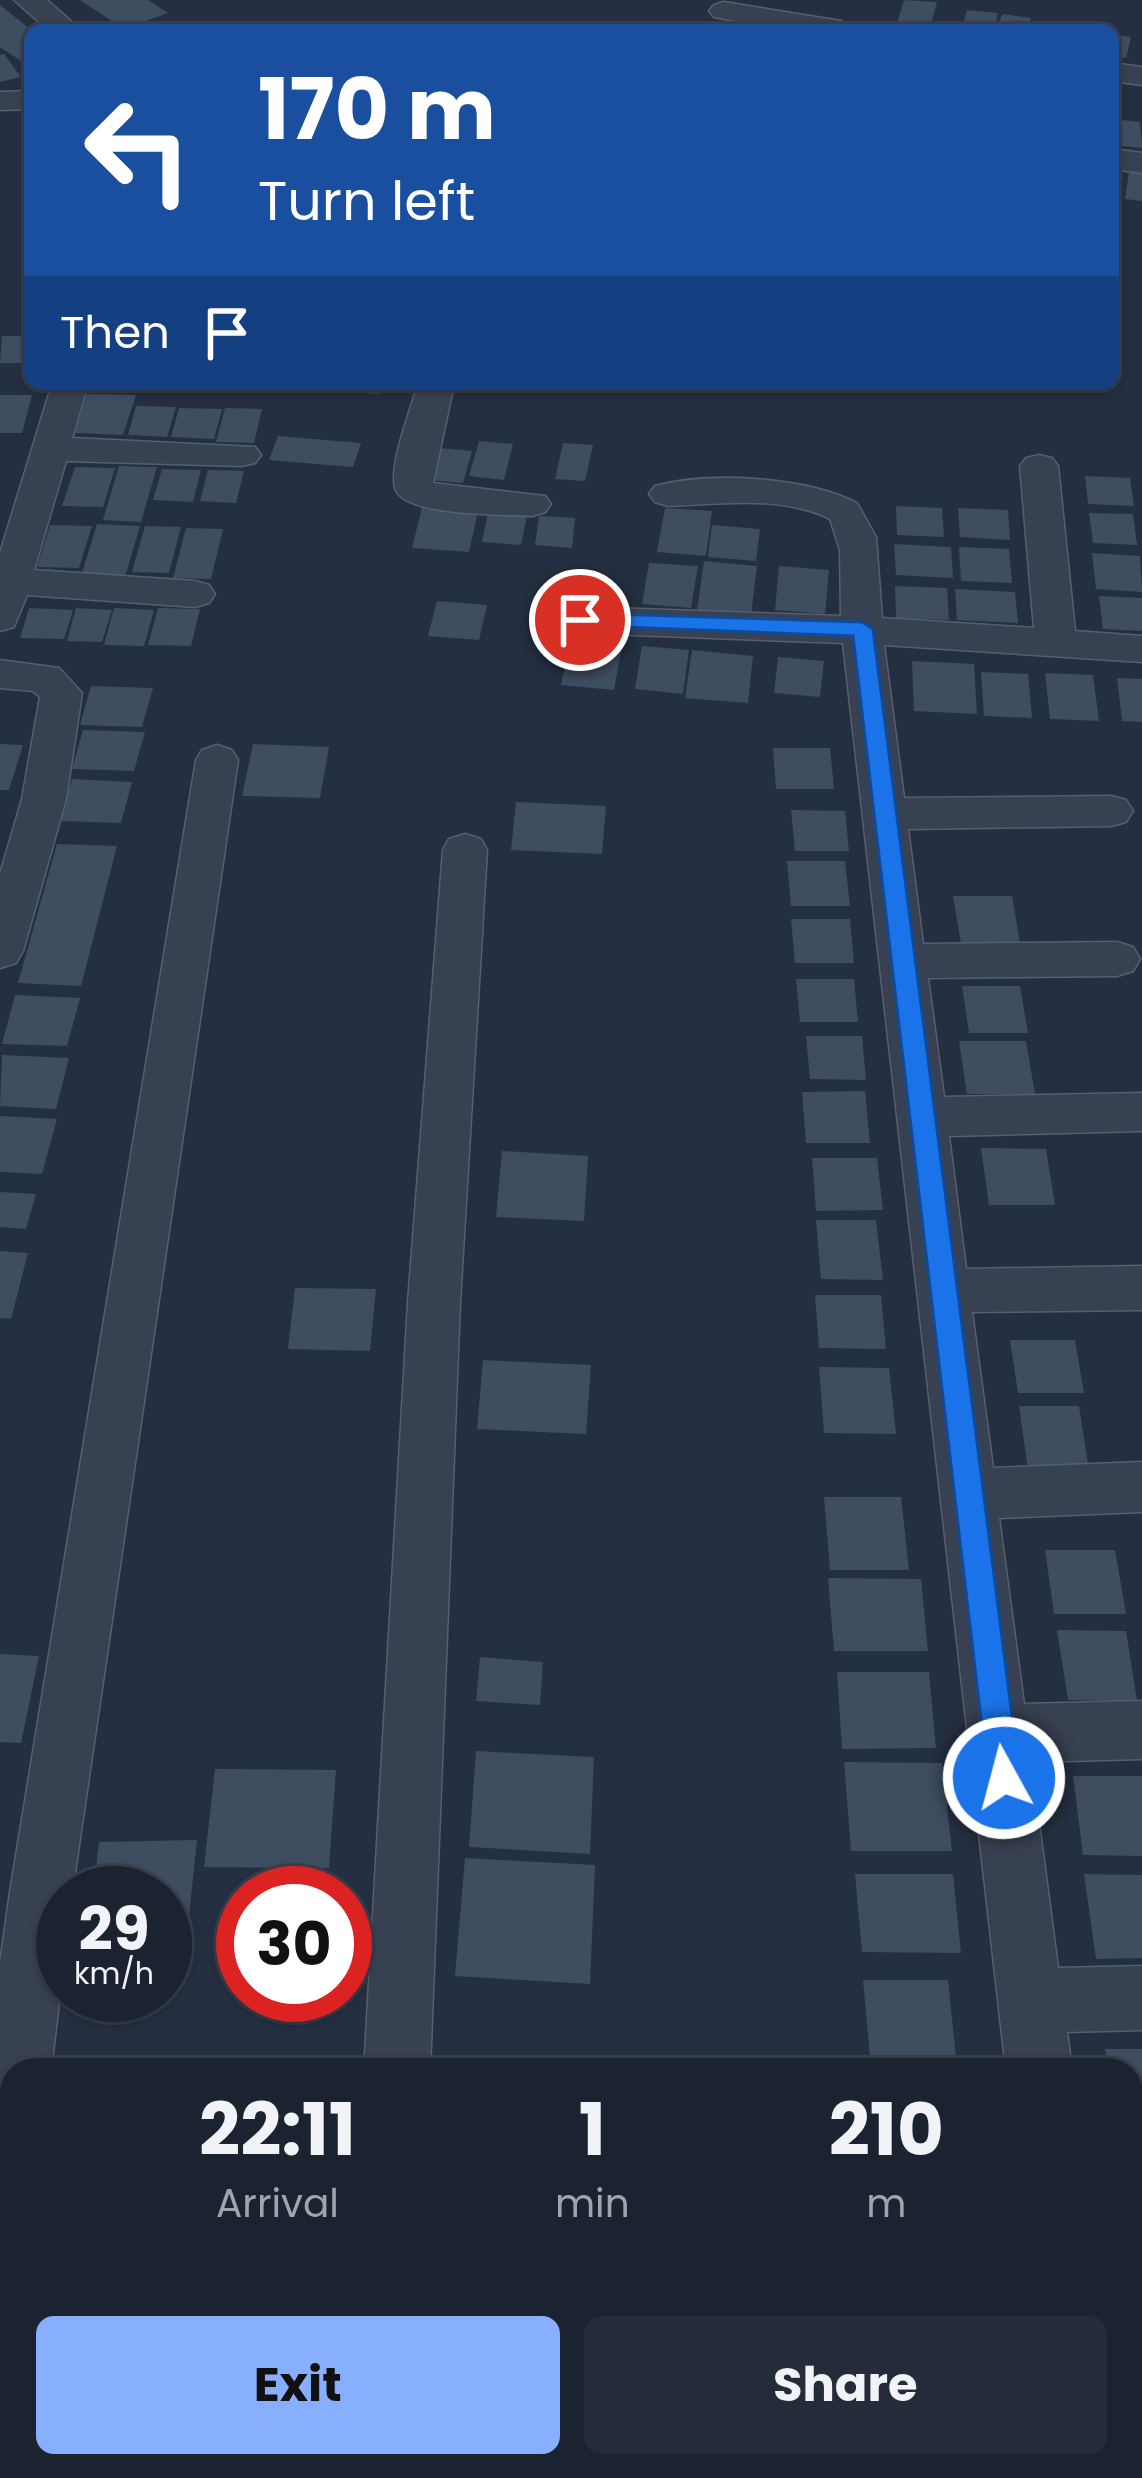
<!DOCTYPE html>
<html lang="en">
<head>
<meta charset="utf-8">
<style>
  :root { --surface:#1b2331; --page:#242b39; --text:#f1f3f6; --muted:#a0a4ab; --line:#39404d; --accent:#87affe }
  body { margin:0; font-family:Poppins,sans-serif; background:var(--page); color:var(--text); height:100vh; display:flex; flex-direction:column; font-size:45px; white-space:nowrap }
  * { box-sizing:border-box; margin:0 }
  p { font-size:39px; color:var(--muted) }
  .icon { flex:none; width:66px; height:66px; fill:none; stroke:currentColor; stroke-width:2; stroke-linecap:round; stroke-linejoin:round }
  .map { position:relative; flex:1; overflow:hidden }
  .side { position:absolute; left:0px; top:2058px; width:1143px; height:420px; display:flex; flex-direction:column; background:var(--surface); border-radius:36px 36px 0 0; box-shadow:0 3px 9px #0004,0 0 0 3px var(--line) }
  .side>* { flex:none }
  .guide { position:absolute; left:24px; top:24px; width:1095px; height:366px; border-radius:18px; box-shadow:0 3px 9px #0004,0 0 0 3px var(--line); background:#1a4fa0; color:#fff; overflow:hidden }
  .speed { position:absolute; left:36px; top:1866px; display:flex; gap:24px; font-size:60px; font-weight:700; text-align:center }
  .speed>* { display:grid; place-content:center; width:156px; height:156px; border-radius:50%; background:var(--surface); box-shadow:0 3px 9px #0004,0 0 0 3px var(--line); line-height:1 }
  .speed small { font-size:30px; font-weight:400 }
  .speed .limit { border:18px solid #d22; background:#fff; color:#111 }
  .pin { position:absolute; display:grid; place-items:center; width:102px; height:102px; color:#fff; margin:-51px; border:6px solid #fff; border-radius:50%; box-shadow:0 3px 12px #0007 }
  .me { position:absolute; width:132px; margin:-66px; rotate:353deg; stroke-linejoin:round; filter:drop-shadow(0 0 9px #0008) }
  .turn { display:flex; align-items:center; gap:42px; height:252px; padding:0 36px; font-size:54px }
  .turn .icon { width:156px; height:156px; stroke-width:2.5 }
  .turn b { display:block; font-size:84px; line-height:102px }
  .then { display:flex; align-items:center; height:114px; padding:0 36px; background:#0003; gap:24px; font-size:45px }
  .eta { display:flex; justify-content:space-evenly; align-items:center; height:204px; text-align:center }
  .eta b { font-size:72px; font-weight:700; line-height:84px }
  .primary-button { display:flex; gap:24px; margin-top:auto; padding:24px 36px }
  .primary-button a { flex:1; height:138px; border-radius:18px; background:var(--accent); color:#111; font-size:48px; font-weight:700; line-height:138px; text-align:center }
  .primary-button a+a { background:var(--page); color:var(--text) }
  .map>svg:first-child { display:block }
</style>
</head>
<body>
<div class="map">
<svg width="1142" height="2478" viewBox="0 0 1142 2478">
  <rect width="100%" height="100%" fill="#242f41"/>
  <!-- building -->
  <g fill="#3f4d61">
    <polygon points="80,0 148,0 168,13 124,29"/>
    <polygon points="904,0 937,2 930,28 897,24"/>
    <polygon points="0,5 30,29 30,58 21,61 0,47"/>
    <polygon points="967,10 998,13 994,30 961,30"/>
    <polygon points="1002,14 1031,18 1028,30 997,30"/>
    <polygon points="1113,35 1131,37 1126,58 1113,57"/>
    <polygon points="4,54 21,77 0,82 0,55"/>
    <polygon points="1113,119 1140,122 1142,148 1113,145"/>
    <polygon points="1129,172 1142,174 1142,201 1125,199"/>
    <polygon points="2,336 30,336 30,363 0,363"/>
    <polygon points="324,384 381,384 378,394 322,390"/>
    <polygon points="87,394 136,395 123,435 75,433"/>
    <polygon points="0,395 32,395 22,433 0,433"/>
    <polygon points="136,406 176,407 167,437 128,435"/>
    <polygon points="179,408 222,409 214,439 171,437"/>
    <polygon points="225,408 262,409 254,443 216,442"/>
    <polygon points="278,436 361,443 353,467 269,460"/>
    <polygon points="479,441 513,444 504,480 469,476"/>
    <polygon points="563,443 593,445 585,481 555,479"/>
    <polygon points="429,447 472,451 463,483 419,479"/>
    <polygon points="119,466 157,467 141,522 103,520"/>
    <polygon points="75,467 115,468 103,507 62,506"/>
    <polygon points="162,469 201,470 193,502 153,500"/>
    <polygon points="208,470 244,471 236,503 200,501"/>
    <polygon points="1085,476 1130,478 1134,506 1088,504"/>
    <polygon points="423,503 479,507 469,552 412,548"/>
    <polygon points="896,506 942,508 944,537 897,535"/>
    <polygon points="665,508 712,511 706,556 657,552"/>
    <polygon points="958,508 1008,510 1010,540 960,537"/>
    <polygon points="488,513 527,516 521,545 482,542"/>
    <polygon points="1089,513 1133,514 1137,545 1093,543"/>
    <polygon points="539,516 575,518 572,548 535,545"/>
    <polygon points="97,524 140,526 125,577 81,576"/>
    <polygon points="50,525 92,526 79,568 37,567"/>
    <polygon points="712,525 760,529 756,561 708,557"/>
    <polygon points="145,526 181,527 169,573 132,572"/>
    <polygon points="186,528 223,529 211,579 173,578"/>
    <polygon points="894,544 951,547 953,578 896,575"/>
    <polygon points="959,547 1009,549 1012,583 961,581"/>
    <polygon points="1092,553 1140,556 1142,592 1096,589"/>
    <polygon points="704,561 757,566 751,615 697,610"/>
    <polygon points="649,563 698,566 691,608 642,604"/>
    <polygon points="779,566 829,570 825,614 775,610"/>
    <polygon points="895,586 947,588 949,620 896,618"/>
    <polygon points="955,589 1015,592 1018,623 957,620"/>
    <polygon points="1099,596 1142,598 1142,631 1103,629"/>
    <polygon points="437,601 487,605 479,640 428,636"/>
    <polygon points="29,608 73,610 64,639 20,638"/>
    <polygon points="76,608 112,610 102,642 67,641"/>
    <polygon points="114,608 154,610 144,646 104,645"/>
    <polygon points="158,608 200,609 191,646 148,645"/>
    <polygon points="571,636 623,640 614,690 561,685"/>
    <polygon points="642,646 689,650 683,694 635,689"/>
    <polygon points="692,650 753,656 748,703 685,698"/>
    <polygon points="778,657 824,661 820,697 774,693"/>
    <polygon points="912,661 974,664 977,714 914,711"/>
    <polygon points="981,672 1028,674 1032,718 984,716"/>
    <polygon points="1045,673 1093,675 1099,721 1050,719"/>
    <polygon points="1117,678 1142,679 1142,722 1122,721"/>
    <polygon points="91,686 153,688 142,727 80,725"/>
    <polygon points="83,730 145,732 134,771 72,769"/>
    <polygon points="0,744 23,745 9,790 0,790"/>
    <polygon points="253,744 329,747 320,798 242,796"/>
    <polygon points="773,748 830,748 834,789 776,789"/>
    <polygon points="72,779 132,782 121,823 60,821"/>
    <polygon points="516,802 606,806 602,854 511,850"/>
    <polygon points="791,810 845,811 849,851 795,851"/>
    <polygon points="57,844 117,846 81,986 18,983"/>
    <polygon points="787,861 845,861 850,906 791,906"/>
    <polygon points="953,896 1012,896 1020,943 961,943"/>
    <polygon points="791,919 850,919 854,963 795,963"/>
    <polygon points="796,979 854,979 858,1022 800,1022"/>
    <polygon points="962,986 1020,986 1028,1033 969,1033"/>
    <polygon points="15,995 80,998 67,1046 2,1044"/>
    <polygon points="806,1036 862,1036 866,1080 810,1079"/>
    <polygon points="959,1041 1026,1041 1035,1094 967,1094"/>
    <polygon points="2,1055 69,1058 56,1109 0,1106"/>
    <polygon points="865,1091 870,1143 806,1143 802,1092"/>
    <polygon points="0,1116 57,1119 42,1174 0,1172"/>
    <polygon points="981,1148 1046,1149 1055,1205 989,1205"/>
    <polygon points="502,1151 588,1156 584,1221 496,1217"/>
    <polygon points="812,1158 877,1158 883,1210 816,1211"/>
    <polygon points="0,1192 36,1194 26,1229 0,1227"/>
    <polygon points="816,1220 876,1220 883,1280 821,1279"/>
    <polygon points="0,1251 28,1253 11,1319 0,1318"/>
    <polygon points="295,1288 376,1289 370,1351 288,1349"/>
    <polygon points="815,1295 881,1295 886,1349 819,1348"/>
    <polygon points="1010,1340 1075,1340 1084,1393 1018,1393"/>
    <polygon points="483,1360 591,1365 586,1434 477,1429"/>
    <polygon points="819,1367 889,1368 896,1434 824,1433"/>
    <polygon points="1019,1406 1079,1406 1089,1471 1028,1470"/>
    <polygon points="824,1497 901,1497 909,1570 830,1570"/>
    <polygon points="1045,1550 1115,1550 1126,1614 1054,1614"/>
    <polygon points="828,1578 921,1579 928,1651 834,1651"/>
    <polygon points="1057,1630 1126,1631 1137,1701 1068,1700"/>
    <polygon points="0,1654 39,1656 21,1743 0,1742"/>
    <polygon points="480,1657 543,1662 540,1705 476,1701"/>
    <polygon points="837,1672 929,1672 936,1748 842,1749"/>
    <polygon points="476,1751 594,1757 590,1854 469,1847"/>
    <polygon points="844,1762 942,1763 952,1851 851,1851"/>
    <polygon points="215,1769 336,1770 329,1868 204,1867"/>
    <polygon points="1073,1776 1142,1776 1142,1856 1083,1855"/>
    <polygon points="197,1840 182,1983 165,1983 165,1893 93,1893 99,1842"/>
    <polygon points="465,1858 595,1865 590,1984 455,1976"/>
    <polygon points="855,1874 953,1874 961,1953 862,1952"/>
    <polygon points="1084,1874 1142,1875 1142,1958 1096,1959"/>
    <polygon points="863,1980 948,1980 957,2067 871,2067"/>
    <polygon points="1105,2049 1142,2049 1142,2142 1131,2142 1131,2070 1108,2070"/>
    <polygon points="1131,2164 1142,2164 1142,2262 1131,2203"/>
    <polygon points="122,2466 285,2466 284,2478 121,2478"/>
    <polygon points="887,2466 992,2466 993,2478 887,2478"/>
  </g>
  <g fill="none" stroke-linecap="round" stroke-linejoin="round">
    <defs>
      <g id="minor">
        <polygon points="14,0 47,0 81,30 48,30"/>
        <polygon points="724,2 841,21 856,30 786,30 714,17 709,11 714,5"/>
        <polygon points="1113,63 1142,67 1142,85 1113,81"/>
        <polygon points="30,91 30,109 0,110 0,92"/>
        <polygon points="1113,149 1142,153 1142,173 1113,169"/>
        <polygon points="52,384 88,384 72,438 255,447 261,455 255,463 242,466 66,461 34,570 195,581 209,585 215,594 209,603 195,607 27,595 14,627 0,631 0,553"/>
        <path d="M418,384H454L433,483L545,496L551,504L545,512L532,516C506,514 403,517 395,488C389,464 411,409 418,384Z"/>
        <path d="M1039,455L1052,458L1058,466L1075,631L1142,636V662L884,645L904,798L1111,796L1126,800L1133,811L1126,822L1111,826L908,829L923,944L1117,942L1133,947L1140,959L1133,971L1117,976L928,978L944,1097L1142,1093V1131L949,1136L966,1269L1142,1266V1310L972,1312L993,1468L1142,1462V1512L999,1518L1024,1704L1142,1701V1759L1031,1762L1058,1968L1142,1966V2030L1067,2032L1072,2070H1006L843,643L580,633L566,629L560,620L566,611L580,607L841,616L840,550L830,519C782,495 721,504 668,506L655,502L649,494L655,486C711,471 806,477 857,503L876,537L882,618L1034,628L1020,466L1026,458Z"/>
        <polygon points="0,660 59,668 82,693 66,799 23,951 16,963 0,968 0,874 22,799 40,697 33,691 0,688"/>
        <polygon points="217,745 232,750 238,760 72,1893 63,1893 63,1969 51,2070 12,2070 12,2238 0,2243 0,1963 10,1892 196,760 202,750"/>
        <polygon points="465,834 481,839 487,850 460,1302 430,2070 364,2070 408,1302 443,850 449,839"/>
        <rect x="1131" y="2283" width="11" height="70"/>
        <polygon points="341,2466 413,2466 412,2478 340,2478"/>
        <polygon points="1050,2466 1122,2466 1124,2478 1052,2478"/>
      </g>
    </defs>
    <!-- minor casing -->
    <use href="#minor" stroke="#565f6e" stroke-width="3"/>
    <!-- minor -->
    <use href="#minor" fill="#384151" fill-rule="evenodd"/>
  </g>
  <!-- route -->
  <polygon fill="#1a73e8" stroke="#114b97" stroke-width="3" points="580,613 862,622 873,629 1020,1778 1015,1790 1004,1794 992,1790 988,1778 853,636 573,625 570,620"/>
</svg>
<div class="speed"><div>29<small>km/h</small></div><div class="limit">30</div></div>
<div class="pin" style="left:580px;top:620px;background:#d93025"><svg class="icon" aria-label="arrive" viewBox="0 0 24 24"><path d="M6 21V4h12l-3 4 3 4H6"/></svg></div>
<svg class="me" style="left:1004px;top:1778px" viewBox="-20 -20 40 40"><circle r="17" fill="#1a73e8" stroke="#fff" stroke-width="3"/><path d="M0-11L8 9 0 5-8 9z" fill="#fff"/></svg>
<div class="guide">
<div class="turn"><svg class="icon" aria-label="left" viewBox="0 0 24 24"><path d="M17 20v-9H6M10 6l-5 5 5 5"/></svg><div><b>170 m</b>Turn left</div></div>
<div class="then">Then<svg class="icon" aria-label="arrive" viewBox="0 0 24 24"><path d="M6 21V4h12l-3 4 3 4H6"/></svg></div>
</div>
<section class="side">
<div class="eta">
<div><b>22:11</b><p>Arrival</p></div>
<div><b>1</b><p>min</p></div>
<div><b>210</b><p>m</p></div>
</div>
<div class="primary-button"><a>Exit</a><a>Share</a></div>
</section>
</div>
</body>
</html>
